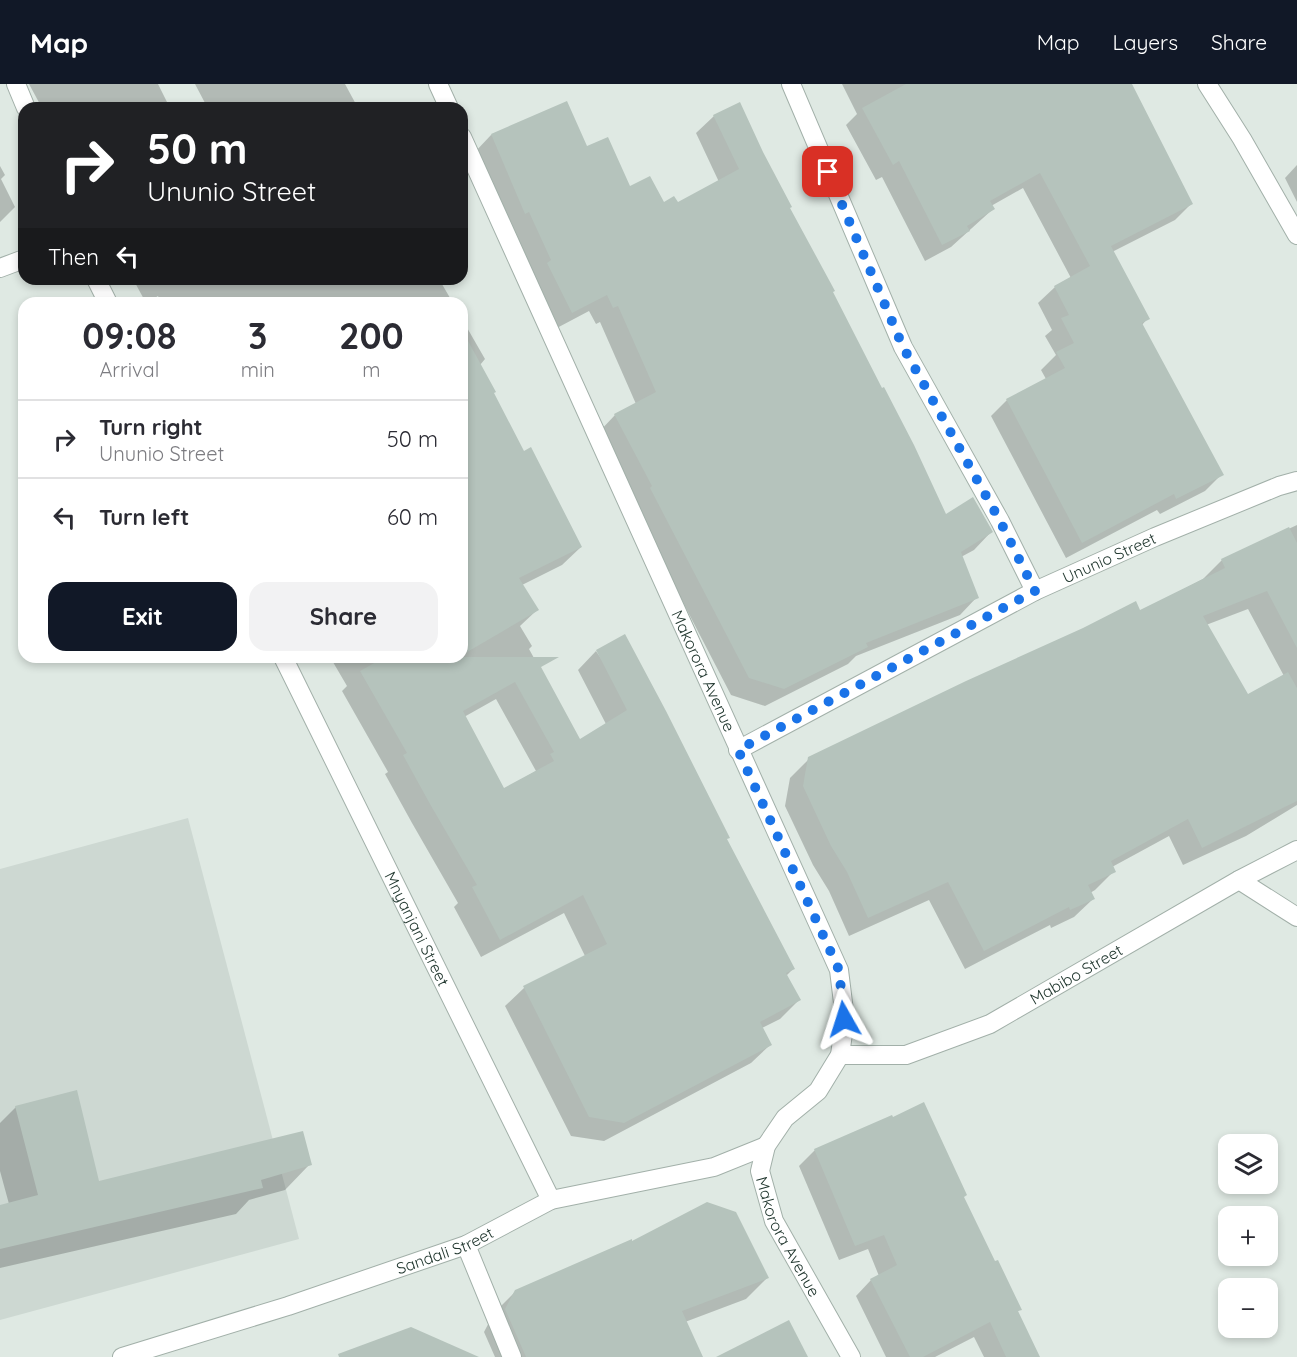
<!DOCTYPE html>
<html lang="en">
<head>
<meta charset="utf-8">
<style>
  :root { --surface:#fff; --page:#f2f2f3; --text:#2b2b33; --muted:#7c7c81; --line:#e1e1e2; --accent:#111827 }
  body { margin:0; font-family:Quicksand,sans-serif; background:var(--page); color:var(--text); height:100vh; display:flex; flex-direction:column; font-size:22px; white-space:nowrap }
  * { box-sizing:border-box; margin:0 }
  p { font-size:20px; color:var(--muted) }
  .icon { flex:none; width:33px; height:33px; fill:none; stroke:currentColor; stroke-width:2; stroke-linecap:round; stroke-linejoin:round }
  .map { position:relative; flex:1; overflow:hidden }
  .drawer { position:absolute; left:18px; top:213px; width:450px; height:366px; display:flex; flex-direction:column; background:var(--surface); border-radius:18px; box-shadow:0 3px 9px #0003 }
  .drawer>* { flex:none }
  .hud { position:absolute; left:18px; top:18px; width:450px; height:183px; border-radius:18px; box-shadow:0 3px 9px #0003; background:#202124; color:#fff; overflow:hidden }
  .buttons { position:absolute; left:1218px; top:1050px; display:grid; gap:12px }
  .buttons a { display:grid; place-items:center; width:60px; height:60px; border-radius:12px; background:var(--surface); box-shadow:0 3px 9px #0003; font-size:30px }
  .pin { position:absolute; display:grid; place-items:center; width:51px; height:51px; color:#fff; margin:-26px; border-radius:12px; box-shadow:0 3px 9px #0006 }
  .me { position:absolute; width:66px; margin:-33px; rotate:354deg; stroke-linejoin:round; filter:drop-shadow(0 0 4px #0008) }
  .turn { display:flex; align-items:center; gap:21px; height:126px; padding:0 30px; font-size:27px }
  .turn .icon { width:78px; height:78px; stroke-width:2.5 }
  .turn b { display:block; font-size:42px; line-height:51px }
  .then { display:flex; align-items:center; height:57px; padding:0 30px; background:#0003; gap:12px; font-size:22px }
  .eta { display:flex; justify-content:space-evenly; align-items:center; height:102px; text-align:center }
  .eta b { font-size:36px; font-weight:700; line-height:42px }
  .cta { display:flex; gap:12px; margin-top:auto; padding:12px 30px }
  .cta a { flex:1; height:69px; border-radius:18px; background:var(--accent); color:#fff; font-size:24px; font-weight:700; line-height:69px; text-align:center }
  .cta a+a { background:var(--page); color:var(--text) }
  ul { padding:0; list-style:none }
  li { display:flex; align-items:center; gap:18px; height:78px; padding:0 30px; border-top:2px solid var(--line) }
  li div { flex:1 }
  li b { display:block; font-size:22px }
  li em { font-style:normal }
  header { display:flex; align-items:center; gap:36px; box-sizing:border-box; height:84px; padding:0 30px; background:var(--accent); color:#fff }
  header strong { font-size:28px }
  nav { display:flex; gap:33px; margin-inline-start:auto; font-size:21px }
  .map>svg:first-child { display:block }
</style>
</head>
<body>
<header>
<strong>Map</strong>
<nav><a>Map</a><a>Layers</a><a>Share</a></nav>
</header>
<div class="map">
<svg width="1297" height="1273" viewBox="0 0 1297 1273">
  <rect width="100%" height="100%" fill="#dfe9e3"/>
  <!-- built -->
  <polygon fill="#cdd8d2" points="188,734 299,1155 0,1236 0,785"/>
  <!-- shadow -->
  <g fill="#0003" fill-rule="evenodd">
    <polygon points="29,0 158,0 170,24 42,24"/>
    <polygon points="195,0 345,0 358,24 195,24 205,19"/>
    <polygon points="842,0 1131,0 1191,120 1175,136 1112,168 1148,234 1142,241 1222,390 1205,407 1160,430 1157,426 1066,474 991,332 1007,316 1046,295 1041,286 1056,271 1045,252 1052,246 1038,219 1055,203 1071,194 1023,104 991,122 993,125 951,163 925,177 882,93 876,96 846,41 857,30"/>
    <polygon points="714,32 789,125 945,432 991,448 974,466 961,473 977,513 960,531 856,572 848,580 765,622 731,611 633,422 598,349 615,331 636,320 600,238 596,240 589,227 555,245 474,69 491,51 586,64 629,104 664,120 677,120 719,98 696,49"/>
    <polygon points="1297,81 1297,118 1285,94"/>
    <polygon points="0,82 5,91 1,95 15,123 0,138"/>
    <polygon points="133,195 439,195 453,219 161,219 158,212 146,219"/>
    <path d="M462,235L485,275L480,281L492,310L524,369L581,463L562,481L522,501L537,526L520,542L532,562L529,565L580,657L606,640L578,586L596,567L725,756L793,885L786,892L799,916L780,935L762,944L770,961L751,979L604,1057L571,1052L505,922L524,904L585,872L564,829L481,873L454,823L458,819L412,739L385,690L388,688L342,607L347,602L330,573H462ZM496,615L536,687L503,706L464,633Z"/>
    <path d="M1297,441V721L1246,752L1183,781L1169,752L1112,783L1114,787L1095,806L1090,809L1093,815L1074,833L1051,844L1050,841L965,885L929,816L849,852L829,807L813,781L785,722L790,694L809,675L1140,528L1203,495L1222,476ZM1248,525L1284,592L1248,612L1206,541Z"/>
    <polygon points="16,1023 98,1098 310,1080 285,1106 249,1116 236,1130 0,1184 0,1122 9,1120 0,1087 0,1039"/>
    <polygon points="815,1066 963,1114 994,1179 1020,1225 1017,1228 1039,1273 984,1273 974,1253 935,1273 886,1273 856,1212 871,1196 879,1192 868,1165 839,1176 799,1082"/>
    <polygon points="632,1159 767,1194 746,1215 685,1238 702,1273 495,1273 484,1248 494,1229 516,1207"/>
  </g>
  <!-- building -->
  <g fill="#b5c3bc" fill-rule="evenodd">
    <polygon points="906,0 1132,0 1193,120 1111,162 1150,235 1142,239 1224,391 1176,415 1174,410 1082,459 1006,315 1065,284 1056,268 1074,259 1061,234 1069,231 1054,202 1090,182 1040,89 990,117 995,125 967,142 970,147 942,161 899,77 893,81 862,24"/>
    <polygon points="567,17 587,62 608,53 630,102 650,92 664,118 674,112 678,118 739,85 713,31 740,18 763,68 792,123 790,124 835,207 833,208 882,304 884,303 914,361 946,430 973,413 993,448 961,468 979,514 866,559 868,563 784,605 749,594 650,404 652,402 614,330 656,308 618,222 613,224 607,211 572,229 547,179 551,176 529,128 525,130 491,50"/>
    <polygon points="462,246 496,308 494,309 524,367 531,363 582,463 519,494 539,526 462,571"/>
    <polygon points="1289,443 1297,459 1297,564 1267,507 1203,532 1248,610 1288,588 1297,604 1297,717 1202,764 1188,735 1111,777 1116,788 1088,801 1095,815 1070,826 1069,823 984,867 948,798 868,834 847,788 831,762 803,702 808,673 966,597 1083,544 1136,517 1140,526 1225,484 1221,475"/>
    <path d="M625,550L666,627L730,754L727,755L795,885L786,889L801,916L760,938L772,961L624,1039L589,1033L523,902L607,860L583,811L500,856L472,803L477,801L430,720L403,671L407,669L360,587L385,573H559L541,583L580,655L627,626L596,566ZM515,598L554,668L550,670L554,677L504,704L463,627Z"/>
    <polygon points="77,1006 99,1097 303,1047 312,1081 261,1096 263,1104 0,1165 0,1121 38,1111 15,1022"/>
    <polygon points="924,1018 967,1111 964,1113 995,1177 998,1176 1022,1226 1018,1227 1040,1273 1006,1273 990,1238 923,1273 910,1273 870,1195 897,1181 884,1151 855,1162 814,1065 892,1031 893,1033"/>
    <polygon points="707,1118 736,1128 769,1194 682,1227 703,1273 526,1273 505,1225 515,1206 632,1155 632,1157"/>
    <polygon points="789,1236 808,1273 716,1273"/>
    <polygon points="411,1243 479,1273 339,1273 338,1270"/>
  </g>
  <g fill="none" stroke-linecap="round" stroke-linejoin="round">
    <defs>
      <g id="minor">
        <polyline points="16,0 26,24"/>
        <polyline points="791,0 903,263 1000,437 1035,507"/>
        <polyline points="1207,0 1242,55 1297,151"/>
        <polyline points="0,184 24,175"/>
        <polyline points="96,195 108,219"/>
        <path id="s1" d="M283,573L551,1116"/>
        <path id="s2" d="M738,666L1035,507L1155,453L1279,402L1297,397"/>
        <polyline points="1239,796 1297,833"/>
        <path id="s3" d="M840,971H906L990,940L1239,796L1297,766"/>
        <polyline points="466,1161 512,1273"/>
        <path id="s4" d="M122,1273L288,1222L466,1161L551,1116L714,1083L766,1062"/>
      </g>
      <g id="tertiary">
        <polyline points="438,0 449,24"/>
        <path id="s5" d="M462,53L839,886L845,935L840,971L818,1007L785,1034L766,1062L760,1087L774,1137L851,1273"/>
      </g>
    </defs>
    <!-- minor casing -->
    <use href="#minor" stroke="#a2b0a9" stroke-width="20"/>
    <!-- tertiary casing -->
    <use href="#tertiary" stroke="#a2b0a9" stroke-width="20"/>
    <!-- minor -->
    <use href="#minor" stroke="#fff" stroke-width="18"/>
    <!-- tertiary -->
    <use href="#tertiary" stroke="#fff" stroke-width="18"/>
  </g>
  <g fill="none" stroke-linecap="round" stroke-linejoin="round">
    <!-- route -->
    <polyline stroke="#1a73e8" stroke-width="10" stroke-dasharray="0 18" points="828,88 903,263 1000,437 1035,507 738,666 839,886 844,935"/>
  </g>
  <g text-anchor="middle" stroke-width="4.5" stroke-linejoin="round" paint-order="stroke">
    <!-- street labels -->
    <g font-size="16" fill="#21372f" stroke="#eff6f2">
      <text dy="6" stroke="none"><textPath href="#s2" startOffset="418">Ununio Street</textPath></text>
      <text dy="6" stroke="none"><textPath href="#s5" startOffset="586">Makorora Avenue</textPath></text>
      <text dy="6" stroke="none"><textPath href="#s1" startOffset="303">Mnyanjani Street</textPath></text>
      <text dy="6" stroke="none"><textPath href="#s3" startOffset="255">Mabibo Street</textPath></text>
      <text dy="6" stroke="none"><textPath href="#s5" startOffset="1216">Makorora Avenue</textPath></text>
      <text dy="6" stroke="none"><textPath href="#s4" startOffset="340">Sandali Street</textPath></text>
    </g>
  </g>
</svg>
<div class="buttons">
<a><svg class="icon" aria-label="layers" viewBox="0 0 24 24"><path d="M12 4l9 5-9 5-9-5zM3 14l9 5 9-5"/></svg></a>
<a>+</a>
<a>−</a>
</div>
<div class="pin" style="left:828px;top:88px;background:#d93025"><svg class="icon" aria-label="arrive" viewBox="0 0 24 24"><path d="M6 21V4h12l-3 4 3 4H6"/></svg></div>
<svg class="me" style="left:844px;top:935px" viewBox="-20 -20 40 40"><path d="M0-17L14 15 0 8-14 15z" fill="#1a73e8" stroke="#fff" stroke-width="4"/></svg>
<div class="hud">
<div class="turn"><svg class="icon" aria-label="right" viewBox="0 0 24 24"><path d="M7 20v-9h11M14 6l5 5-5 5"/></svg><div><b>50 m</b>Ununio Street</div></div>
<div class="then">Then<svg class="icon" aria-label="left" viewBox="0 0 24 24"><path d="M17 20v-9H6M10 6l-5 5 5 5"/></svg></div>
</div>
<section class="drawer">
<div class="eta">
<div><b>09:08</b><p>Arrival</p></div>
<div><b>3</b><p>min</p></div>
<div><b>200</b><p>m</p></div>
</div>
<ul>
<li><svg class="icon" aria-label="right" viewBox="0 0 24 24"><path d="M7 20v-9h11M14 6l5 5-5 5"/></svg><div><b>Turn right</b><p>Ununio Street</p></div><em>50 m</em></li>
<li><svg class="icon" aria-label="left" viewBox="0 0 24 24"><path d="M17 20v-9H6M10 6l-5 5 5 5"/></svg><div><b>Turn left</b></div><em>60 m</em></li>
</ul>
<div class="cta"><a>Exit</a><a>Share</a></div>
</section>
</div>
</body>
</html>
